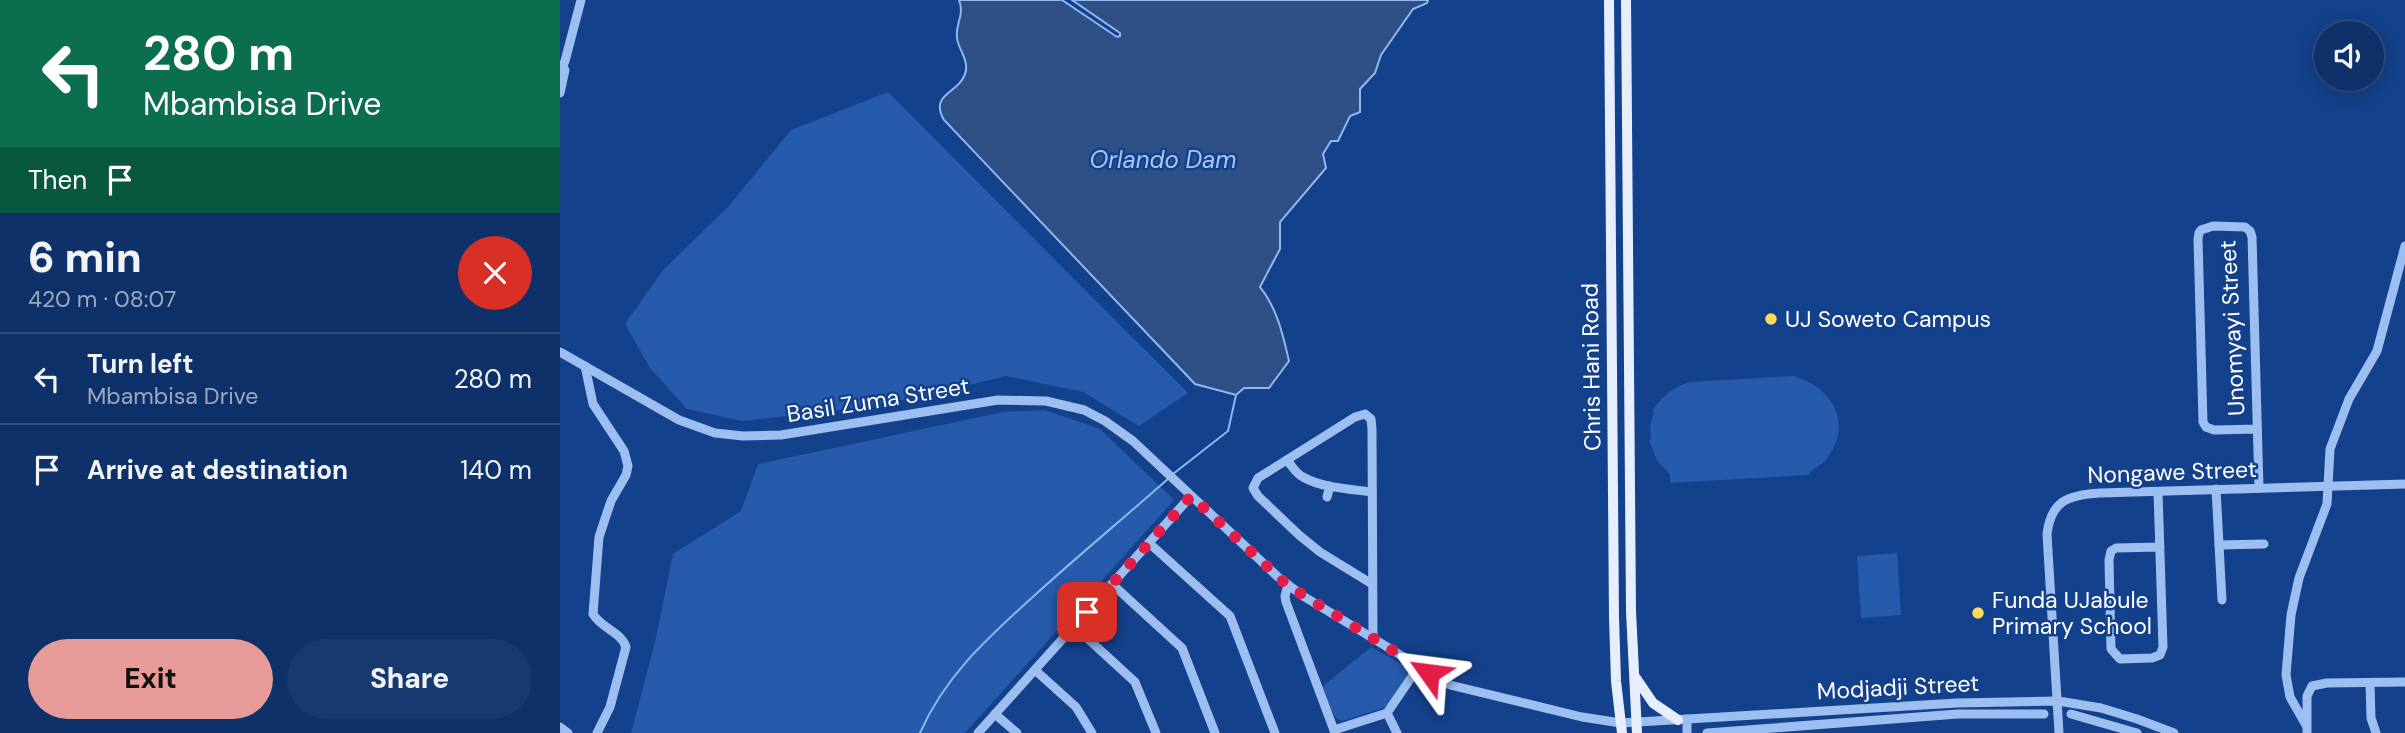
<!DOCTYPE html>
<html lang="en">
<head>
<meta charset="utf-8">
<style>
  :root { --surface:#0f3169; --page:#18396f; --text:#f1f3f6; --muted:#9ba9c0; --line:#2f4c7d; --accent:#e69b98 }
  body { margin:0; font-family:"DM Sans",sans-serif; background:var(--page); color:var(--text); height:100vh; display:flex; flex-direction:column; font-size:26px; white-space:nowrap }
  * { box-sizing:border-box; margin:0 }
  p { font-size:23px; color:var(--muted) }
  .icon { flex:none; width:38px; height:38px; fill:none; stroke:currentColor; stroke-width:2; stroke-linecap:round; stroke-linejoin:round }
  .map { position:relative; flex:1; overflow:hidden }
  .sheet { display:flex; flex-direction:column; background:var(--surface); width:560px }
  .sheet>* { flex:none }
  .guide { background:#0b6e4f; color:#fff; overflow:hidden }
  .controls { position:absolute; left:1754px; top:21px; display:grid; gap:14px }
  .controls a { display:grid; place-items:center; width:70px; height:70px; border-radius:50%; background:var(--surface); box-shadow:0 4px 18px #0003,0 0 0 2px var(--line); font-size:35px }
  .pin { position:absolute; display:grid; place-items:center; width:60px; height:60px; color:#fff; margin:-30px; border-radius:14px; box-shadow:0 4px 10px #0006 }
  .me { position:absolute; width:77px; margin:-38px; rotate:301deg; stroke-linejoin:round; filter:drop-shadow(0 0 5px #0008) }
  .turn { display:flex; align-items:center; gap:24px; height:147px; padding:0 28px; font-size:32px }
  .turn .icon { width:91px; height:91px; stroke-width:2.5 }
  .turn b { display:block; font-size:49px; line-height:60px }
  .then { display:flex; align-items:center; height:66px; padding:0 28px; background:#0003; gap:14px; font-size:26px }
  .round { display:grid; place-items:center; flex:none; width:74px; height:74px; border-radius:37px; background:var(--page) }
  .headline { display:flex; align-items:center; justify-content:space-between; height:119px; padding:0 28px }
  h1 { font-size:42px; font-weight:800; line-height:52px }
  .action { display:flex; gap:14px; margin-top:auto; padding:14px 28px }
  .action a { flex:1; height:80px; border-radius:42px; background:var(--accent); color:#111; font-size:28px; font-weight:800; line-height:80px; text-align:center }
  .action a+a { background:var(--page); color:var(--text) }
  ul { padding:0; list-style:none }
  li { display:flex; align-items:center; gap:21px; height:91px; padding:0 28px; border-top:2px solid var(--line) }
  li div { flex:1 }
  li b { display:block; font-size:26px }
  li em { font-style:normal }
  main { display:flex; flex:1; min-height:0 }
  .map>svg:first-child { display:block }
</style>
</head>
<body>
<main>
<section class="sheet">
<div class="guide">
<div class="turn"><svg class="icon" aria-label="left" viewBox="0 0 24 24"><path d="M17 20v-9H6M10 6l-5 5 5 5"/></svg><div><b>280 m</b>Mbambisa Drive</div></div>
<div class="then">Then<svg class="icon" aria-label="arrive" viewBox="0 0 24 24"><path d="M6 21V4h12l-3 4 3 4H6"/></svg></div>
</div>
<div class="headline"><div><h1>6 min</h1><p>420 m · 08:07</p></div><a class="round" style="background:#d93025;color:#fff"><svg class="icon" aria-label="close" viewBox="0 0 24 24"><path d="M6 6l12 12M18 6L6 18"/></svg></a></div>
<ul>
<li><svg class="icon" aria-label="left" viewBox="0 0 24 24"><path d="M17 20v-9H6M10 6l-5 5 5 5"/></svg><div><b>Turn left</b><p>Mbambisa Drive</p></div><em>280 m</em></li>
<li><svg class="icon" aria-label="arrive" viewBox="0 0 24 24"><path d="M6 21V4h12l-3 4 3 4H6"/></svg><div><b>Arrive at destination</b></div><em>140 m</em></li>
</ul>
<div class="action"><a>Exit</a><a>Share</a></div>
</section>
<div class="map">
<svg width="1845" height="733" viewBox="0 0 1845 733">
  <rect width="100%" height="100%" fill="#14418c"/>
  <!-- green -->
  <g fill="#265aab">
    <polygon points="328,92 628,393 579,426 523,392 446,376 360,397 289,409 182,421 127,409 90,368 65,324 103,270 168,207 231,130"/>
    <path d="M1232,376C1271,385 1294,423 1267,458C1263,464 1255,468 1250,472L1249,475L1110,483V474L1098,462L1089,441L1091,439L1090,425L1094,412L1092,411C1103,395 1112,388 1130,382Z"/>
    <polygon points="485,410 540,429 614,500 405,733 71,733 95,642 113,554 181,511 198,464 443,412"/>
    <polygon points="1337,553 1341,615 1301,618 1297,556"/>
    <path d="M811,647L845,666L848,673L826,707L782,721C770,716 767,699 762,687Z"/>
  </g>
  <!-- water -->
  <path fill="#2e5087" stroke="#8eb7f3" stroke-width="2" d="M399,0H502L557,37L560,36V33L512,0H868L867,3L853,9L821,55L815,73L800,89V112L790,116L778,141H771L763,154L766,168L720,222V249L700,287C717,308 723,335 729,361L709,388H684L676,395L635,384L384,120C368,92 402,94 406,70C408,58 398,49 397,38C395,24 405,15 399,0Z"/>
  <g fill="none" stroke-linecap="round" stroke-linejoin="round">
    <!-- stream -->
    <g stroke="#8eb7f3" stroke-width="2">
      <polyline points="613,474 668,431 676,395"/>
      <path d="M360,733C386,674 429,637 476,594C519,555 565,517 609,478"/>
    </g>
    <!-- minor -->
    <g stroke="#9dbef0" stroke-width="9">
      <polyline points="0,73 5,61 21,0"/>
      <polyline points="0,93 5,70"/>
      <polyline points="0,352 119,420 155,433 183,436 221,435 438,400 486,401 524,410 545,421 573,441 718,577 743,596 890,685 1022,717 1061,723 1397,703 1498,701 1541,708 1577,719 1614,733"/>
      <path d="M25,366L33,404L64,451L68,466L66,475L51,501L39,537L33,614C41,628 61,632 66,647L50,707L37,733"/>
      <polyline points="1697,429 1654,430 1646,427 1643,422 1638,239 1639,233 1641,230 1653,226 1685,227 1690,231 1692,237 1699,488"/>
      <path d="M727,460C732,466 736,474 743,477C762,488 790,489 812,492"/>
      <polyline points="1656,489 1662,600"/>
      <polyline points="1598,492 1603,647 1600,655 1592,658 1560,659 1551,649 1549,560 1551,551 1556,548 1600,547"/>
      <polyline points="767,497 770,486"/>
      <polyline points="589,543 670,616 715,733"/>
      <polyline points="1659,545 1704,544"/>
      <polyline points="552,584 622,648 655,733"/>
      <polyline points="812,584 760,552 739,535 698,496 693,488 698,478 795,417 805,414 811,419 812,429 813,638"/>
      <polyline points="728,585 725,596 726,602 775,733"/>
      <polyline points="514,626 575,682 596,733"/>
      <polyline points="475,670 516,707 532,733"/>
      <polyline points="1810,683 1811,718 1816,733"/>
      <polyline points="827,713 837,733"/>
      <polyline points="435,714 457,733"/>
      <polyline points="1511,714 1577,733"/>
      <polyline points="1127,719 1127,733"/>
      <polyline points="1746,725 1730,697 1726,675 1731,615 1739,578 1767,504 1770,449 1789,399 1817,351 1845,246"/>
      <polyline points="0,727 8,733"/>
      <polyline points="774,730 827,713 859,666"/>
      <polyline points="418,733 631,496"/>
      <polyline points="1147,733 1398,714 1484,714"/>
      <path d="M1499,733L1487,534C1491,500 1509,495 1540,493L1845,484"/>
      <polyline points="1747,733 1747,696 1752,686 1767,683 1845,682"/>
    </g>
    <!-- major -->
    <g stroke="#e6eeff" stroke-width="10">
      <polyline points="1049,0 1054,617 1056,681 1062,733"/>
      <polyline points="1066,0 1071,611 1077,733"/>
      <polyline points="1076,678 1093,703 1118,720"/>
    </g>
  </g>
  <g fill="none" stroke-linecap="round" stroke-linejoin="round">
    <!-- route -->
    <polyline stroke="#e11d48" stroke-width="12" stroke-dasharray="0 21.6" points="527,612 631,496 727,585 869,673"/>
  </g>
  <!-- markers -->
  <g fill="#ffd95c" stroke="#14418c" stroke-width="2.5">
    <circle cx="1211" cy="319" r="7"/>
    <circle cx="1418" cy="613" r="7"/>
  </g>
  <g text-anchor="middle" stroke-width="5" stroke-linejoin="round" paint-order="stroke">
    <!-- poi labels -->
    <g font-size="23" fill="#fff" stroke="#14418c" text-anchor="start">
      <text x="1225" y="327">UJ Soweto Campus</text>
      <text x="1432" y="608">Funda UJabule<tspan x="1432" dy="26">Primary School</tspan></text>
    </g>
    <!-- street labels -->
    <g font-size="23" fill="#fff" stroke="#14418c">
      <text transform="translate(1672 328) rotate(-93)" y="8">Unomyayi Street</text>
      <text transform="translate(1031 367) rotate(-91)" y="8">Chris Hani Road</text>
      <text transform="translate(318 400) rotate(-9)" y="8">Basil Zuma Street</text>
      <text transform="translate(1612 472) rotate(-2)" y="8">Nongawe Street</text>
      <text transform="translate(1338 687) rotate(-3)" y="8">Modjadji Street</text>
    </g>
    <!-- water labels -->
    <g font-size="24" font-style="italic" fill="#a8c8f7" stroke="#14418c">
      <text x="603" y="168">Orlando Dam</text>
    </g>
  </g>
</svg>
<div class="controls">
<a><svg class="icon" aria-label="sound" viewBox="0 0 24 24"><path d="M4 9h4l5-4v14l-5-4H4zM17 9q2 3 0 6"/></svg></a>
</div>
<div class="pin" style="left:527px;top:612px;background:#d93025"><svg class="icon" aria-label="arrive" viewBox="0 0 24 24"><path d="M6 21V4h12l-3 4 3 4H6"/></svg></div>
<svg class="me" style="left:869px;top:673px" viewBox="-20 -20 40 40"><path d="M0-17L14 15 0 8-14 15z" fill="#e11d48" stroke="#fff" stroke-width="4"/></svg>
</div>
</main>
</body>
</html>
